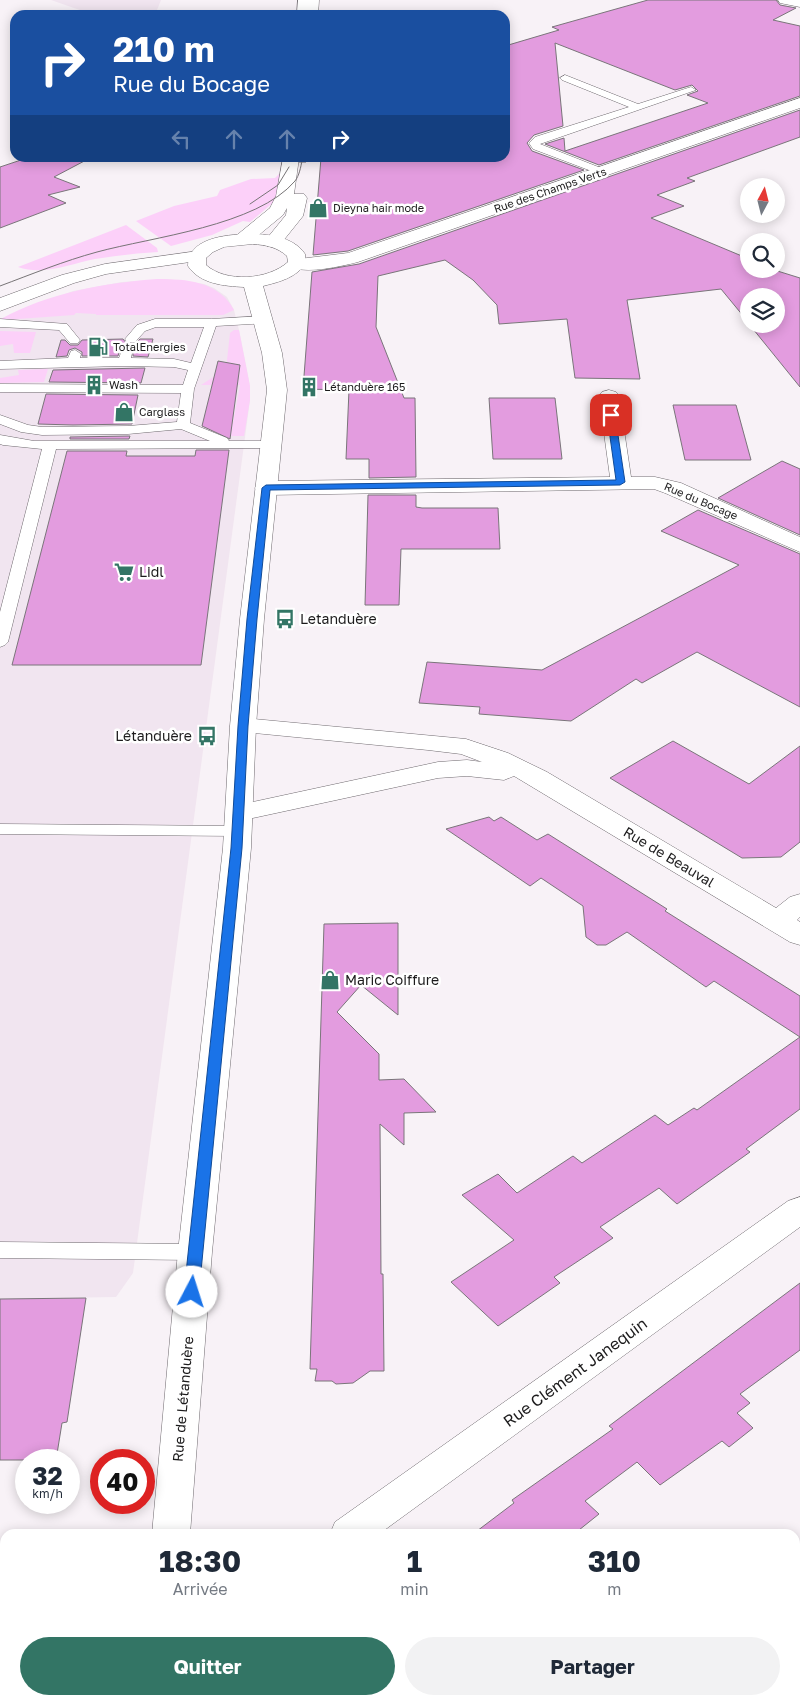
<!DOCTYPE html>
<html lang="fr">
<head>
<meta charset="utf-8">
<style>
  :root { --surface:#fff; --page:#f2f2f3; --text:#1f2937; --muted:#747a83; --accent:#337565 }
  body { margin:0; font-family:"Golos Text",sans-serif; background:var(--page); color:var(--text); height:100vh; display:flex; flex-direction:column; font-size:19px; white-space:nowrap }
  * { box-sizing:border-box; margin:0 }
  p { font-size:16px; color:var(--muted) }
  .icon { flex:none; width:28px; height:28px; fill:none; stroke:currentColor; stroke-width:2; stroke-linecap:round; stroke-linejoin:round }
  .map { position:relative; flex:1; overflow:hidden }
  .panel { position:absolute; left:0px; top:1529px; width:800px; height:176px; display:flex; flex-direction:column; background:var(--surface); border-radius:15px 15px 0 0; box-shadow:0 2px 12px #0003 }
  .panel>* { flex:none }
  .banner { position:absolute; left:10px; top:10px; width:500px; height:152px; border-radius:15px; box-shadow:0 2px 12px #0003; background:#1a4fa0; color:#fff; overflow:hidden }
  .needle { width:32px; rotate:7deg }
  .tools { position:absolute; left:740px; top:178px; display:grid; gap:10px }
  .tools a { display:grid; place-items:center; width:45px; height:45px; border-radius:50%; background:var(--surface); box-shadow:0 2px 12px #0003; font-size:25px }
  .speed { position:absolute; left:15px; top:1449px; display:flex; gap:10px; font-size:25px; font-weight:700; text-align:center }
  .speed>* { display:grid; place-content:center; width:65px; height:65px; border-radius:50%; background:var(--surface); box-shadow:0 2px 12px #0003; line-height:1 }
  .speed small { font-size:12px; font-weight:400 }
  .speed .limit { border:8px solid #d22; background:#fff; color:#111 }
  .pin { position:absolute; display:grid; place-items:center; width:42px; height:42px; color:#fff; margin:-21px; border-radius:10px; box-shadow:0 2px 8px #0006 }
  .me { position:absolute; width:55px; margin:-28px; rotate:5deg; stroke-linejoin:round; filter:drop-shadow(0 0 4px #0008) }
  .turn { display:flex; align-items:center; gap:18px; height:105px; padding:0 20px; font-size:22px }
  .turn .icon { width:65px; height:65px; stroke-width:2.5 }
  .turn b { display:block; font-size:35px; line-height:42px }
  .lanes { display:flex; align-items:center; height:48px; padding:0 20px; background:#0003; justify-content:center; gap:25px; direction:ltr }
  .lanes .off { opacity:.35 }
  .eta { display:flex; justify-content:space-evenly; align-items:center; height:85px; text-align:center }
  .eta b { font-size:30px; font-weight:700; line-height:35px }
  .cta { display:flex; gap:10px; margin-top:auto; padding:10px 20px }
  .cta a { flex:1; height:58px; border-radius:30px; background:var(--accent); color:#fff; font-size:20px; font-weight:700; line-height:58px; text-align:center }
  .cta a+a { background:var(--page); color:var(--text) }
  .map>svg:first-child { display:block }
</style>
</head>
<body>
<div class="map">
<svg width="800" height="1704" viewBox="0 0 800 1704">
  <rect width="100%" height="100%" fill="#f8f2f7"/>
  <!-- built -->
  <g fill="#f1e5f0">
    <polygon points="51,0 161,0 155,15 94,15"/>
    <polygon points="167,279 204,284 214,288 227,297 234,310 239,330 250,386 250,400 133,1273 116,1297 0,1299 0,319 73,291 122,282"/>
  </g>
  <!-- green -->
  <g fill="#fcd0f9">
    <polygon points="279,174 283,174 275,201 250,222 243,221 212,235 171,246 136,221 174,206 217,196 220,190 251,179 275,178"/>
    <path d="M126,225L157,248L158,252C137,253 116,256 95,259C70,264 43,276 18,267Z"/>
    <path d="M157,279C187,279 218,281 234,310L223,315H96V314L76,313L74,315L4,320L1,319C48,293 104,283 157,279Z"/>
    <polygon points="234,330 239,330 250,386 250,400 244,436 231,436 209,422 233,423 240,385 201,385 226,369 230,333"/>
    <polygon points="0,331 36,332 30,353 14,353 13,344 0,346"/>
    <polygon points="48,369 44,382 0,383 0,378 19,375 18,370"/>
  </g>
  <!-- building -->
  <g fill="#e39cdf" stroke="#7a757a">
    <polygon points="648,0 776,0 780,5 796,8 773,20 800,26 800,96 599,165 545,144 564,138 565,151 708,103 687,95 698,91 692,85 675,90 555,43 563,126 534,135 527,143 532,151 584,170 348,251 313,255 321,158 505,158 505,46 559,30 552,27"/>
    <polygon points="800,110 800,137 687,178 695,181 657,195 684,206 651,218 749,259 749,269 771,269 800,278 800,387 749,324 776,324 776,296 749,296 749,323 721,289 627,300 640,379 575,378 567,319 499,324 497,305 473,280 445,260 378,276 376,327 404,398 415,398 416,477 369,478 369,459 346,459 349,390 303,389 312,272 359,264"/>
    <polygon points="27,158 90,158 54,177 80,187 48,195 66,203 0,228 0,167"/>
    <polygon points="123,339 127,344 135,344 140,339 153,339 148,357 133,356 133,351 126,347 120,349 118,356 82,356 82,352 75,348 69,350 67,356 56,357 61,340 65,340 70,345 78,345 82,340"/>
    <polygon points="218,361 240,365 230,439 202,426"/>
    <polygon points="145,368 141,383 49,382 53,370"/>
    <polygon points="46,394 138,395 132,424 73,425 38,424"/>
    <polygon points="489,398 555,398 562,459 493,459"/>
    <polygon points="673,405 736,405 751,460 685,460"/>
    <polygon points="130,436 129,439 70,439 70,437"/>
    <polygon points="196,450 229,450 201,665 12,665 67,451 127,451 126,456 195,456"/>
    <polygon points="782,461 800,469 800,535 718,498"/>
    <polygon points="368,495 416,495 416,507 422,508 498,508 500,549 401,549 399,605 365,605"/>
    <polygon points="698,510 800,554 800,707 697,652 642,683 636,679 571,721 479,714 480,707 419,703 427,662 542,670 739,565 661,531"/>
    <polygon points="673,741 749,784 800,746 800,842 781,857 742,858 610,778"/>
    <polygon points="489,817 494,821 501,817 537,840 548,834 667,909 665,911 800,996 800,1109 746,1149 750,1152 677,1204 659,1188 600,1227 613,1238 554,1277 560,1283 498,1326 451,1282 514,1240 462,1195 498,1174 517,1193 573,1156 582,1163 655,1115 668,1125 694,1108 697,1110 800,1037 714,981 706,987 627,932 606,945 597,945 586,937 583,906 541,878 530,886 446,829"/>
    <polygon points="398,923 398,1015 361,985 337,1012 379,1054 379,1080 404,1079 436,1112 404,1113 404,1145 380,1124 381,1274 383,1274 384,1371 370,1371 353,1383 336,1384 332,1381 315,1381 317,1369 310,1369 324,924"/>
    <polygon points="800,1283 800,1350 740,1394 750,1403 737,1413 753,1428 729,1447 722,1441 660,1485 637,1462 585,1501 599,1514 574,1534 473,1534 514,1503 512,1500 613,1429 609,1426"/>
    <polygon points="86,1298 67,1422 62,1423 56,1460 0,1460 0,1299"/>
  </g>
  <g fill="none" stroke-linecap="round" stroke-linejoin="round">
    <defs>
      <g id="service">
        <polygon points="311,0 319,0 318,15 310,15"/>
        <polygon points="565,75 638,104 691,87 696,90 540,144 606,170 607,172 606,174 602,175 533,149 529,143 535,137 629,107 562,80 560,78"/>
        <polygon points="298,158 308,158 306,162 298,162"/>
        <polygon points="264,316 270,320 268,323 216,326 194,389 190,423 227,438 229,441 270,441 275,442 277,445 275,448 56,449 8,642 5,645 0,647 0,612 42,449 3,445 0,444 0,435 34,441 210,441 181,429 128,434 42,435 21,432 0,424 0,415 28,425 42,427 128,426 177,422 181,393 0,392 0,384 183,385 188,370 174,367 124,366 0,369 0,361 68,358 71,351 75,350 81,354 80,358 119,358 122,350 126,349 132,353 131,358 174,359 191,363 204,327 156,327 145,331 135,342 127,342 125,339 137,325 155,319 211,319"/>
        <polygon points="0,319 67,324 80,340 78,343 70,343 59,330 0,327"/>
        <polygon points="0,824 238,826 244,827 247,831 244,835 238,836 0,834"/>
        <polygon points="0,1242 195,1244 203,1246 206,1252 203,1258 195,1260 0,1258"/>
      </g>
      <g id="minor">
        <polygon points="298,0 312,0 311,15 297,15"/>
        <path d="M800,98V108L358,262C338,267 312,273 291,268L288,264L291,260L348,253Z"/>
        <polygon points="283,158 299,158 294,194 304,194 307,198 303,216 279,246 273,247 267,246 264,242 286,215 287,208 283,215 249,243 243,244 237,243 234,239 237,235 270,208 276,196"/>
        <polygon points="198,251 204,252 207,256 204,260 106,274 74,283 0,311 0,298 62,275 105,264"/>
        <polygon points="609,390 616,392 619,396 631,477 655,477 681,483 800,537 800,552 665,493 654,489 266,495 258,493 255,488 258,483 266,481 610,477 599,396 602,392"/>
        <polygon points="243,718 466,739 508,753 547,772 776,908 790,897 800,894 800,917 797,920 800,922 800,945 790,942 514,776 504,780 467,776 438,778 239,821 229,819 226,813 229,807 239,805 438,762 467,760 482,762 461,754 428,750 234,731 230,726 234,721"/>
        <polygon points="800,1197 800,1227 379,1534 330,1534 335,1522 788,1201"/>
      </g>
      <g id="tertiary">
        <polygon points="778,0 800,0 800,7 780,3"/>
        <path d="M247,234C267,234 293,236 305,254L306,263C296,278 279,282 263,286L282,353L287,390L264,619L256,726L251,848L212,1252L190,1534H152L178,1252L223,848L230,726L240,619L267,390L262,353L244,287C224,286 200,284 188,266C188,238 225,235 247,234ZM253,244C266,245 277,247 287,256L288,262C268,280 226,283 206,265V258L213,252L224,247Z"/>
        <rect x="136" y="1700" width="42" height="4"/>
      </g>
    </defs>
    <!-- service casing -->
    <use href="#service" stroke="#6f6a6f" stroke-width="1"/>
    <!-- minor casing -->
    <use href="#minor" stroke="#6f6a6f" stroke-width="1"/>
    <!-- tertiary casing -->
    <use href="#tertiary" stroke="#6f6a6f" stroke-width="1"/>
    <!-- service -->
    <use href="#service" fill="#fff" fill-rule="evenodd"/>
    <!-- minor -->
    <use href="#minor" fill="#fff" fill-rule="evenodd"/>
    <!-- tertiary -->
    <use href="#tertiary" fill="#fff" fill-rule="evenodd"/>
    <!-- tram -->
    <g stroke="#777476" stroke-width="1">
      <polyline points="250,204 278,185 289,167"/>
      <path d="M0,286C32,274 64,261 97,252C152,237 257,226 295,181C299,176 301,167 302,160"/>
    </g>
  </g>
  <!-- route -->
  <polygon fill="#1a73e8" stroke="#114b97" points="611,413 615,415 625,482 620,485 270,490 257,619 248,726 242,848 199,1292 197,1296 192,1297 186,1296 184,1292 231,848 238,726 247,619 262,488 266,485 616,480 607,415"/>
  <!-- icons -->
  <defs>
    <symbol id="shop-bare" viewBox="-9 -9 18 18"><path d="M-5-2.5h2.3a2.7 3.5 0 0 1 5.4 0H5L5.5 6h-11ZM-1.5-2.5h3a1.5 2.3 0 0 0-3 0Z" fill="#337565" stroke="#fff" stroke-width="2.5" paint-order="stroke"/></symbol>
    <symbol id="fuel-bare" viewBox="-9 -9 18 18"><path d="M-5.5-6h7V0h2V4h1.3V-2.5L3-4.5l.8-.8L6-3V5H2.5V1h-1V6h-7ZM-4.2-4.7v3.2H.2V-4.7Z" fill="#337565" stroke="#fff" stroke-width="2.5" paint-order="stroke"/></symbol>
    <symbol id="building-bare" viewBox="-9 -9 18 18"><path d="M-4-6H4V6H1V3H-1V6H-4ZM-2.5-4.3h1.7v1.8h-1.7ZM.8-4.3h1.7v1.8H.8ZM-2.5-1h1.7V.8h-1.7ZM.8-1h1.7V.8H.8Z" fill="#337565" stroke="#fff" stroke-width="2.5" paint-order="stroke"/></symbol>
    <symbol id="supermarket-bare" viewBox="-9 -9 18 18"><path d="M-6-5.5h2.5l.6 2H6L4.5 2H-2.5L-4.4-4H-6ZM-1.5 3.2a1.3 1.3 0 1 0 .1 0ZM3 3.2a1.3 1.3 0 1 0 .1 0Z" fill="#337565" stroke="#fff" stroke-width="2.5" paint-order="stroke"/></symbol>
    <symbol id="bus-bare" viewBox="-9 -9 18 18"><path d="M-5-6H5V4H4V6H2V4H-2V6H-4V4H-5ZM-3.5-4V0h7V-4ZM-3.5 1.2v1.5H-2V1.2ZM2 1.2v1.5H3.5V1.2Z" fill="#337565" stroke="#fff" stroke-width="2.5" paint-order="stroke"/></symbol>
  </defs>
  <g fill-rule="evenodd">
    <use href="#shop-bare" x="304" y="194" width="28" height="28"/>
    <use href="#fuel-bare" x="84" y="333" width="28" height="28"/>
    <use href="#building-bare" x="80" y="371" width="28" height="28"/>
    <use href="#building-bare" x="295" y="373" width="28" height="28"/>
    <use href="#shop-bare" x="110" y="398" width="28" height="28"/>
    <use href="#supermarket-bare" x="110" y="558" width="28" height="28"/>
    <use href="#bus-bare" x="271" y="605" width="28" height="28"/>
    <use href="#bus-bare" x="193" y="722" width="28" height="28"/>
    <use href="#shop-bare" x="316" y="966" width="28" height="28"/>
  </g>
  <g text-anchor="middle" stroke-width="5" stroke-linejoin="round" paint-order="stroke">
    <!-- far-street labels -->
    <g font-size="11" fill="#1c1b1c" stroke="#fff">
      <text transform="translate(550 190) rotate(-19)" y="4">Rue des Champs Verts</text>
      <text transform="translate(701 501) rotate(23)" y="4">Rue du Bocage</text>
    </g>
    <!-- far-poi labels -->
    <g font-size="11" fill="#1c1b1c" stroke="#fff" text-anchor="start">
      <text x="333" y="212">Dieyna hair mode</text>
      <text x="113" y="351">TotalEnergies</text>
      <text x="109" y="389">Wash</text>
      <text x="324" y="391">Létanduère 165</text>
      <text x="139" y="416">Carglass</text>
    </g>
    <!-- poi labels -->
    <g font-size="14" fill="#1c1b1c" stroke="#fff" text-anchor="start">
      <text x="139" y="577">Lidl</text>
      <text x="300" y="624">Letanduère</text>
      <text x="192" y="741" text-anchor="end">Létanduère</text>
      <text x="345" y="985">Maric Coiffure</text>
    </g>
    <!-- street labels -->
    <g font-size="14" fill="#1c1b1c" stroke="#fff">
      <text transform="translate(669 857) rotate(31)" y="5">Rue de Beauval</text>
      <text transform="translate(183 1399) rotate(-85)" y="5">Rue de Létanduère</text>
    </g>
    <!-- near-street labels -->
    <g font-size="16" fill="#1c1b1c" stroke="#fff">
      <text transform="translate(575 1372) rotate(-36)" y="6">Rue Clément Janequin</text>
    </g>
  </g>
</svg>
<div class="tools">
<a><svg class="needle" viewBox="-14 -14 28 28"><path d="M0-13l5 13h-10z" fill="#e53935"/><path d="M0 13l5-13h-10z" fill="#747a83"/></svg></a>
<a><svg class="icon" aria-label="search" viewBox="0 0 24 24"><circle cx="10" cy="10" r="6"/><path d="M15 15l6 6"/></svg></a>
<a><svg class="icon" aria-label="layers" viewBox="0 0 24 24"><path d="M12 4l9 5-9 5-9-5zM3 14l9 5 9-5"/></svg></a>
</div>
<div class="speed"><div>32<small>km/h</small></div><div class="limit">40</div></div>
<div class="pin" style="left:611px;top:415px;background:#d93025"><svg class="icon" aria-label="arrive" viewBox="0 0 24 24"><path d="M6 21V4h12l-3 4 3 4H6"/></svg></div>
<svg class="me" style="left:192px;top:1292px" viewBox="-20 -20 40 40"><circle r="19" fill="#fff"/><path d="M0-13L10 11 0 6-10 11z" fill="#1a73e8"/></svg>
<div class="banner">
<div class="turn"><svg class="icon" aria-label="right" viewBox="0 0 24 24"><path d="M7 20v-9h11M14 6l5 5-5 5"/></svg><div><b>210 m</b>Rue du Bocage</div></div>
<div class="lanes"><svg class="icon off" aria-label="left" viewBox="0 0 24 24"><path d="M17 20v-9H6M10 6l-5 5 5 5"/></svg><svg class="icon off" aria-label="ahead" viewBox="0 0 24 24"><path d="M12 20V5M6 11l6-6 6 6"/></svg><svg class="icon off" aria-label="ahead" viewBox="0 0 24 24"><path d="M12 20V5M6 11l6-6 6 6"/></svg><svg class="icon" aria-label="right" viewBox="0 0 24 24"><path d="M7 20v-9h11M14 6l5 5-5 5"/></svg></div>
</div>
<section class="panel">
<div class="eta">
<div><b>18:30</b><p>Arrivée</p></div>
<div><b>1</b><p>min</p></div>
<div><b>310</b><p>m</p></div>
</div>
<div class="cta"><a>Quitter</a><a>Partager</a></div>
</section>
</div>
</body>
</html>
